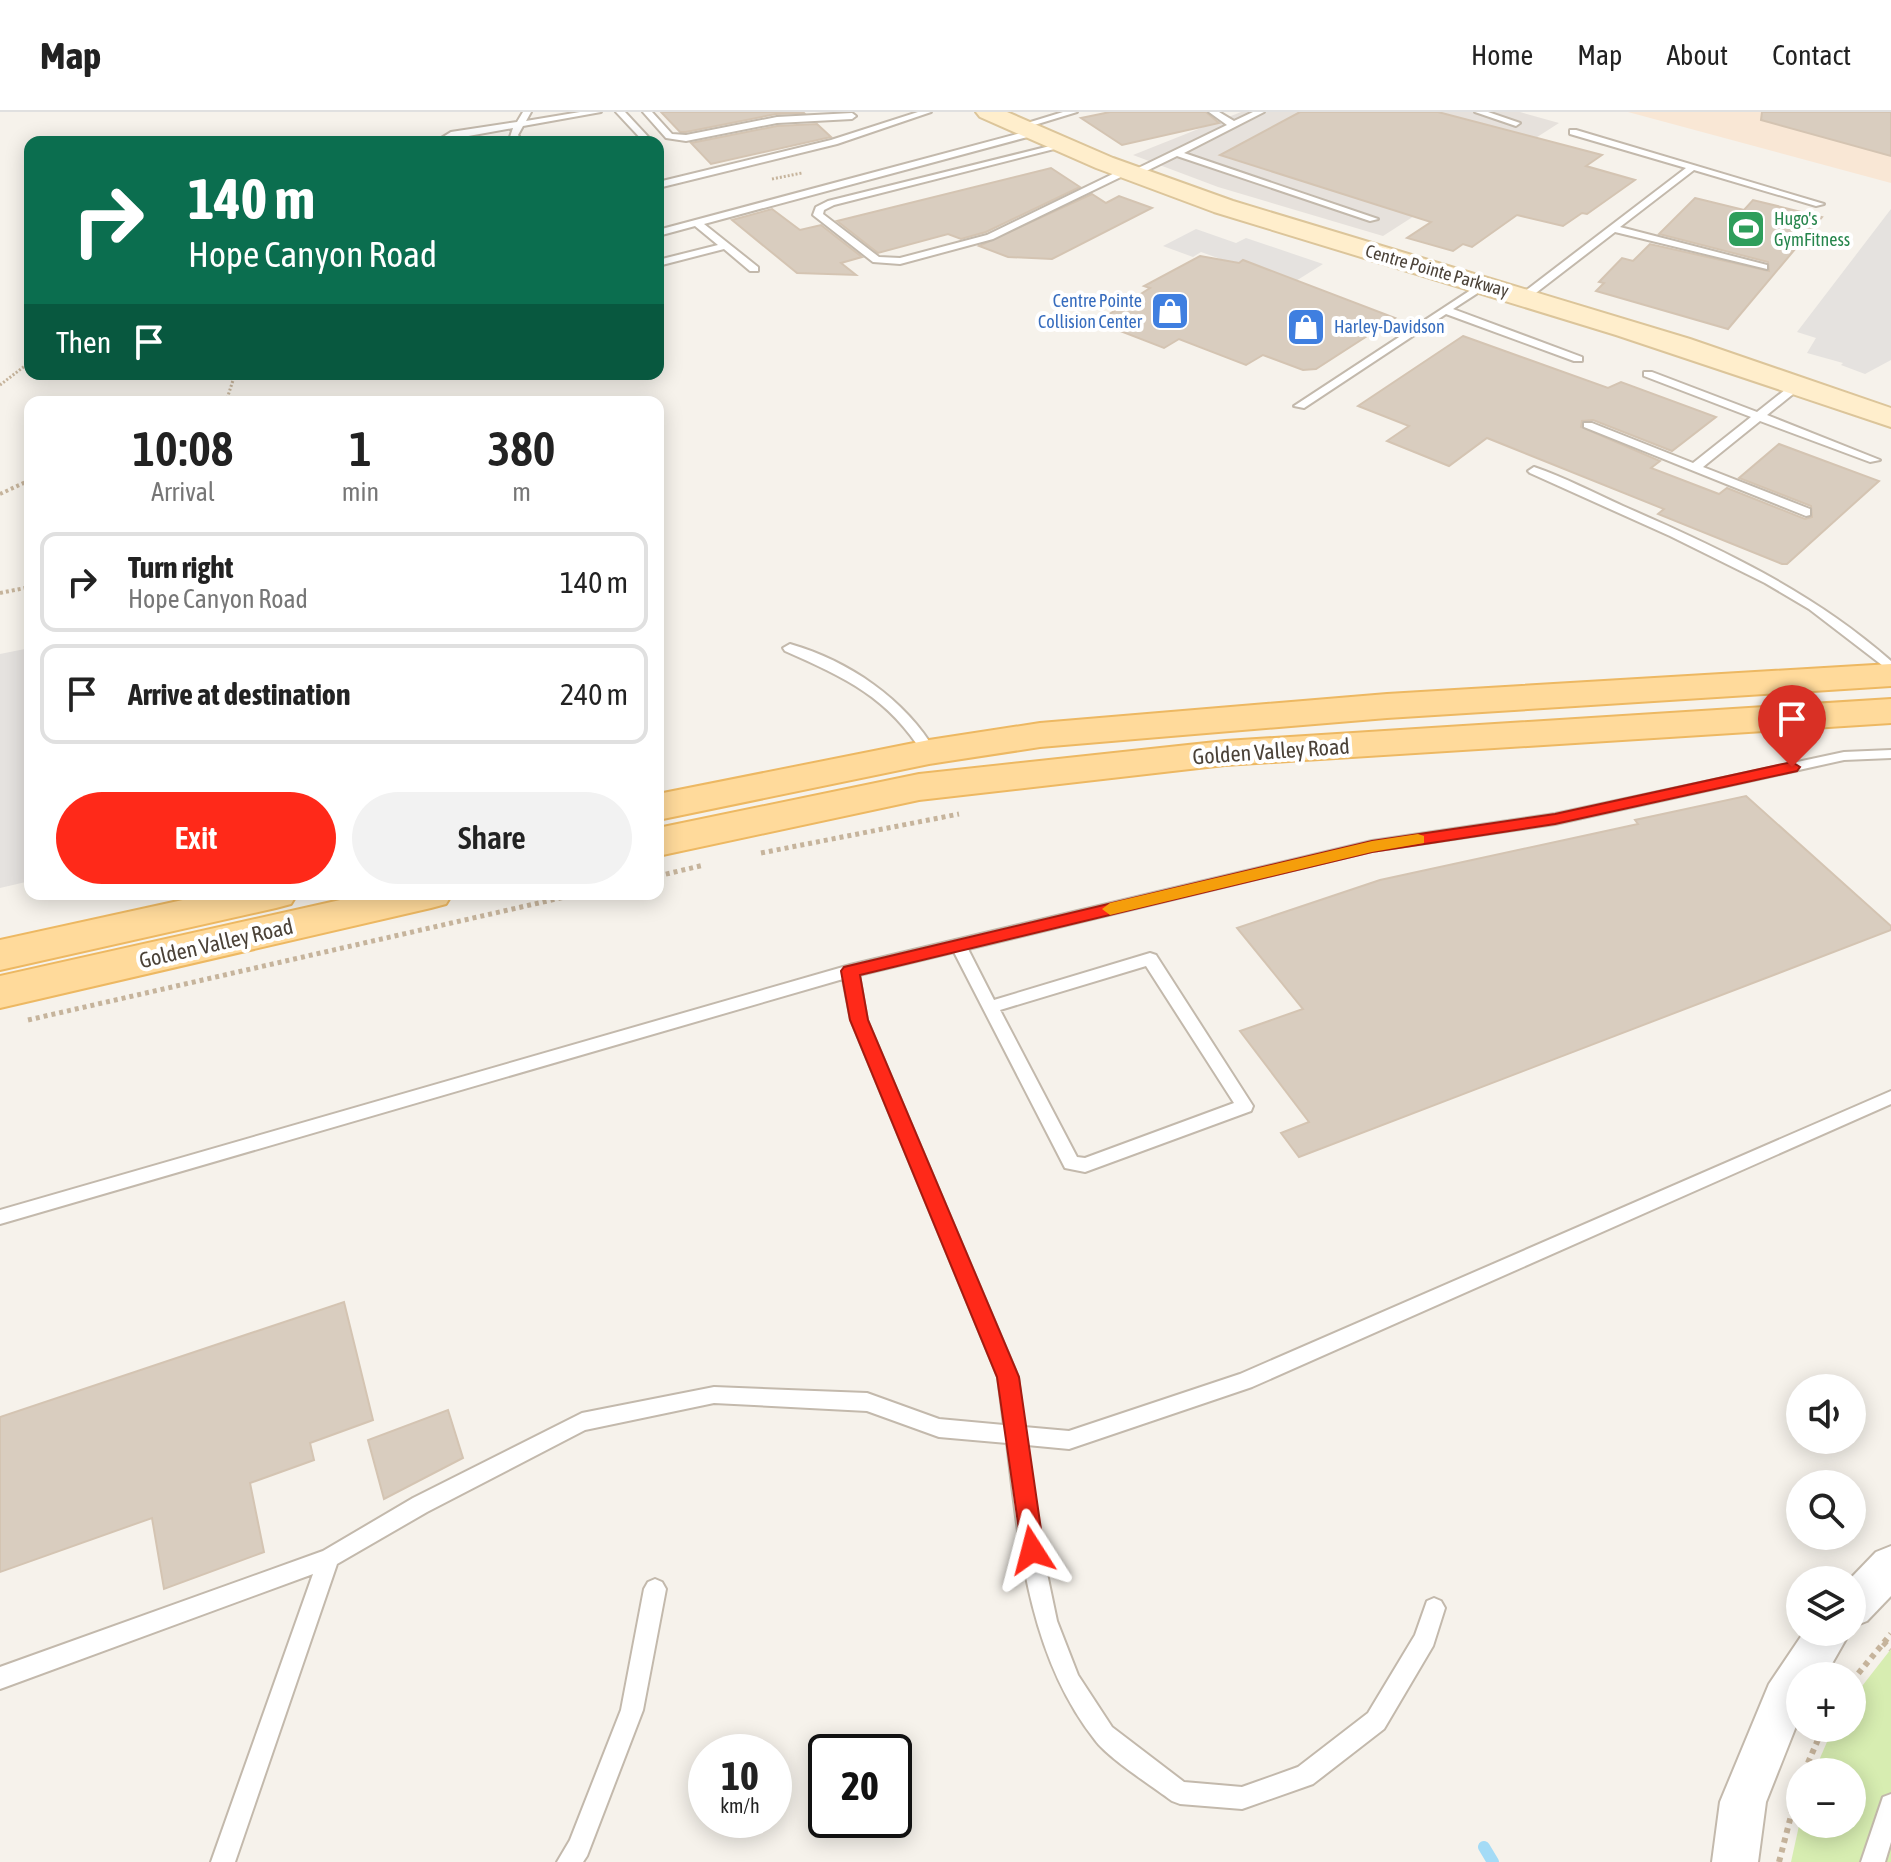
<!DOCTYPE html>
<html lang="en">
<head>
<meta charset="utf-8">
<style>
  :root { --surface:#fff; --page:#f2f2f2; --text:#222; --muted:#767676; --line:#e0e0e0; --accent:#ff2919 }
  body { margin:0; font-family:"Asap Condensed",sans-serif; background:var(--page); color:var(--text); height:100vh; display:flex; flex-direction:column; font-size:30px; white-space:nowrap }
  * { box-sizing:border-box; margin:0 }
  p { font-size:26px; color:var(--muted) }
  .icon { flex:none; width:44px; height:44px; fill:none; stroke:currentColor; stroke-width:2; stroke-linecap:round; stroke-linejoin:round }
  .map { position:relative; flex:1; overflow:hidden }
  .side { position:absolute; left:24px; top:284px; width:640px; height:504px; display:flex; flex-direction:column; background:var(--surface); border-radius:16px; box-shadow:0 4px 20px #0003 }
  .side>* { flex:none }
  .banner { position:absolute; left:24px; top:24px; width:640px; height:244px; border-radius:16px; box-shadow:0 4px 20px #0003; background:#0b6e4f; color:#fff; overflow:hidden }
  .fabs { position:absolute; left:1786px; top:1262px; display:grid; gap:16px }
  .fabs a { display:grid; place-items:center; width:80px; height:80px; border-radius:50%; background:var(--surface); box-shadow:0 4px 20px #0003; font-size:40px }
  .speed { position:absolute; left:688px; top:1622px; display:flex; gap:16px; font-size:40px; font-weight:700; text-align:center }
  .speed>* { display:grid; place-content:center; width:104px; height:104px; border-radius:50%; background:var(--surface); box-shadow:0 4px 20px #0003; line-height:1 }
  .speed small { font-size:20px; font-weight:400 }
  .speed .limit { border:4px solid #111; border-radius:12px; background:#fff; color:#111 }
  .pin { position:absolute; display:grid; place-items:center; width:68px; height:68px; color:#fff; margin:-82px -34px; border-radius:50% 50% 50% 0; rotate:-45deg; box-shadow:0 0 8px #0007 }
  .pin .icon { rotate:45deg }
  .me { position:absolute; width:88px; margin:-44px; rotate:351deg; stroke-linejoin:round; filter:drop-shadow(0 0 6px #0008) }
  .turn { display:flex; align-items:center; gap:28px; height:168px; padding:0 32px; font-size:36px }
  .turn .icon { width:104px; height:104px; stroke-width:2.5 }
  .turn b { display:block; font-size:56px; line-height:68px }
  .then { display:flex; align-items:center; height:76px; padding:0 32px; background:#0003; gap:16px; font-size:30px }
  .eta { display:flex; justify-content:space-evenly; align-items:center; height:136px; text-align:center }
  .eta b { font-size:48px; font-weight:600; line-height:56px }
  .button { display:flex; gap:16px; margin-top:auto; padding:16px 32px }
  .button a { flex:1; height:92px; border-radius:48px; background:var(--accent); color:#fff; font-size:32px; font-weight:600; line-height:92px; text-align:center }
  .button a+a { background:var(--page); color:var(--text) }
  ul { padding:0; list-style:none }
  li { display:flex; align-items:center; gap:24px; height:100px; margin:0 16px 12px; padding:0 16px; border:4px solid var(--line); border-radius:16px }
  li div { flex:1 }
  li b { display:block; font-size:30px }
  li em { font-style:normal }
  header { display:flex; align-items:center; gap:48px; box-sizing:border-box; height:112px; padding:0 40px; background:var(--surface); border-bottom:2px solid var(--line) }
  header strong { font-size:38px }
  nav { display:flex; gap:44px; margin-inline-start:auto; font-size:28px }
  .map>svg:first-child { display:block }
</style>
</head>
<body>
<header>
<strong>Map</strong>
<nav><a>Home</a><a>Map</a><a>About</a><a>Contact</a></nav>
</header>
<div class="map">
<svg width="1891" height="1750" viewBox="0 0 1891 1750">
  <rect width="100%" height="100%" fill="#f6f2eb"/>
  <!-- commercial -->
  <polygon fill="#f9e7d5" points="1628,0 1891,0 1891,71"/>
  <!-- industrial -->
  <polygon fill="#e6e1dc" points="1241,0 1520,0 1559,11 1383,124 1218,75 1133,43"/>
  <!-- green -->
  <polygon fill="#d7edb1" points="1891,1537 1891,1750 1791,1750 1800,1709 1800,1712 1852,1712 1852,1660 1814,1660 1833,1616 1852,1616 1852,1587"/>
  <!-- parking -->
  <g fill="#e5e2df">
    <polygon points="1891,97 1891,248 1865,262 1841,253 1843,251 1807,241 1816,226 1797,220"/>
    <polygon points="1196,117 1236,131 1246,126 1323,152 1291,172 1201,140 1193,145 1163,134"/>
    <polygon points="30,536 30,769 0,776 0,542"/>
  </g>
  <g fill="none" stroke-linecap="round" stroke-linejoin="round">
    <!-- stream -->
    <polyline stroke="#a4dbf6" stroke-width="12" points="1484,1735 1493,1750"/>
  </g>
  <!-- building -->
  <g fill="#d9cdbf" stroke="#d4c4b2" stroke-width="2">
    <polygon points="661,0 803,0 804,1 776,2 686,20 680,20"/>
    <polygon points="1110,0 1206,0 1219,11 1122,33 1081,6"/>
    <polygon points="1300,0 1438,0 1602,43 1586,54 1635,68 1587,102 1582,101 1563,114 1517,103 1472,135 1463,132 1453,139 1407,126 1431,110 1220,43"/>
    <polygon points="1762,0 1891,0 1891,44 1761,8"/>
    <polygon points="817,12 831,25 711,52 691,31 777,14"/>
    <polygon points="1051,56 1080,75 986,120 961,127 948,122 878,141 837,109"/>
    <polygon points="1092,82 1106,91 1119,84 1152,96 1052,147 1008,145 979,134"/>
    <polygon points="1695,86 1744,98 1753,88 1822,105 1728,217 1596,179 1604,171 1599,170 1622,146 1633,149 1650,132 1769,159 1768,150 1659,122"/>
    <polygon points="772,97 800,118 821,113 862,145 841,151 856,163 797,161 732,108"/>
    <polygon points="1200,144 1239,151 1243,148 1395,206 1316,257 1303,258 1263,243 1246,253 1179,227 1164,236 1097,210 1150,176 1144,174"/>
    <polygon points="1463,224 1608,276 1621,270 1716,305 1672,339 1593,308 1582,309 1581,315 1660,349 1651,356 1719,382 1727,376 1805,407 1812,405 1811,394 1739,366 1779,332 1879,369 1787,452 1782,452 1658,402 1664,397 1487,326 1449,354 1387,329 1409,314 1358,294"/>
    <polygon points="1746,684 1891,814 1891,818 1299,1045 1281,1021 1309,1010 1240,919 1303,897 1237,816 1380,768 1638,712 1635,708"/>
    <polygon points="344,1190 373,1308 310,1331 314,1348 250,1371 264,1440 164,1477 152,1406 0,1460 0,1305"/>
    <polygon points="448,1298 463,1346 384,1387 368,1328"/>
  </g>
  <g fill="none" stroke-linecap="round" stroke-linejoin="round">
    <defs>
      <g id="lane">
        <polygon points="523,0 531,0 526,9 580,0 601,0 523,14 518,23 523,30 514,30 510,25 513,16 435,30 451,20 517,10"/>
        <polygon points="616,0 625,0 653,30 644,30"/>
        <polygon points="643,0 652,0 672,22 686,23 777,5 852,1 856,4 852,7 777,11 686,29 666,26"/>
        <polygon points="918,0 931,0 837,32 658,76 658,70 831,28"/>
        <polygon points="1063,0 1077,0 1018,18 1014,15"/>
        <polygon points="1209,0 1219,0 1234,9 1253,0 1264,0 1184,41 1378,107 1370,109 1177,44 1134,65 1128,65 1127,62 993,127 900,152 873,150 813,103 816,95 828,89 1062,31 1062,35 834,93 824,98 823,102 879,145 900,146 987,123 1121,58 1127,58 1128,61 1227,13"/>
        <polygon points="1475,0 1488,0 1520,11 1516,14"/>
        <polygon points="1032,18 1036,21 1035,23 704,112 758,155 758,159 750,159 724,137 658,154 658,148 718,133 695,114 658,124 658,118"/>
        <polygon points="1570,18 1576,18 1824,92 1816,94 1694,58 1620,115 1767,153 1767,157 1615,120 1528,187 1520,187 1520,183 1686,56 1570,22"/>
        <polygon points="1483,170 1487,171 1487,175 1453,197 1582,245 1582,249 1574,249 1446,202 1304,296 1294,294"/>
        <polygon points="1644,260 1652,260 1757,300 1795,270 1803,270 1803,274 1767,303 1880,348 1870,350 1760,309 1703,355 1810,397 1810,403 1806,404 1584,315 1584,311 1592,311 1693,351 1751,305 1644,264"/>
        <path d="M1534,355C1564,365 1594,381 1623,394C1719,436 1812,479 1891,549V560L1809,497L1765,471L1670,424L1530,361L1528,359Z"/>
        <path d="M790,532C849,549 905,587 936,640L934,643H924C888,585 846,566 785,539L783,536Z"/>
        <path d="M1891,638V646L1844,648L1555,712L1372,739L968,837L994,888L1150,841L1156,843L1253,994L1251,999L1085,1060L1065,1056L954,840L859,863L867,908L1018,1265L1024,1315L1069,1319L1240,1262L1891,979V992L1252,1275L1069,1337L1027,1333L1037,1414L1057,1509L1078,1563L1112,1615L1184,1670L1242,1675L1298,1655L1368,1601L1415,1523L1427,1489L1434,1486L1441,1489L1445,1496L1433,1534L1384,1617L1313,1672L1242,1697L1180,1692L1172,1689C1152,1674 1108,1646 1095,1628C1029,1544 1019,1433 1007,1331L939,1325L867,1299L714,1291L585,1318L427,1400L337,1452L235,1750H211L313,1462L0,1577V1555L323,1439L413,1386L582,1301L714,1275L867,1281L939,1307L1004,1313L998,1265L851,908L843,867L0,1112V1098L850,853L1372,729L1555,702L1844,640ZM1146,854L1234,991L1085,1046L1077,1045L1000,898Z"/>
        <polygon points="655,1467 662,1470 666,1477 643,1598 587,1744 583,1750 557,1750 570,1728 621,1598 644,1477 648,1470"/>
        <polygon points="1891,1682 1891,1730 1885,1750 1861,1750 1883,1685"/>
      </g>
      <g id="street">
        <polygon points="1891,1434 1891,1484 1867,1509 1852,1515 1849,1468 1876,1440"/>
        <polygon points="1804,1520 1850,1520 1825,1564 1800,1564 1800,1604 1766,1690 1758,1750 1712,1750 1720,1690 1769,1572"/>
      </g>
      <polygon id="secondary" points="976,0 1007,0 1113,46 1233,89 1690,227 1891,296 1891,315 1616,223 1214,100 1096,56 980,5"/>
      <g id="primary">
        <polygon points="1891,552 1891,574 1387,606 1040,635 929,652 658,708 658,682 929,628 1040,611 1387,582"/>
        <polygon points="1891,587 1891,611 1225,653 919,688 658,744 658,716 919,662 1225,629"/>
        <polygon points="210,782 297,782 291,792 276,796 0,858 0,828"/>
        <polygon points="367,782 452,782 446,792 431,796 0,896 0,864"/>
      </g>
    </defs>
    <!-- lane casing -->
    <use href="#lane" stroke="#c3b9ac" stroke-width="4"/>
    <!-- street casing -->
    <use href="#street" stroke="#c3b9ac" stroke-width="4"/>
    <!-- secondary casing -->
    <use href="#secondary" stroke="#dcc59a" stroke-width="4"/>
    <!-- primary casing -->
    <use href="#primary" stroke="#edb862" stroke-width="4"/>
    <!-- path-far3 -->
    <g stroke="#c6b49c" stroke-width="3" stroke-dasharray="2 2" stroke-linecap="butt">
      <polyline points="772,67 802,61"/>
      <polyline points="0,273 30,250"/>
      <polyline points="226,290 235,262"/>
    </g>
    <!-- path-far2 -->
    <g stroke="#c6b49c" stroke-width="4" stroke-dasharray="3 3" stroke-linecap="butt">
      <polyline points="0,382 30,368"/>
      <polyline points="0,481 30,475"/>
    </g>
    <!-- path-far1 -->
    <g stroke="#c6b49c" stroke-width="5" stroke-dasharray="4 4" stroke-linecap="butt">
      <polyline points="761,741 959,702"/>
      <polyline points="658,764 704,753"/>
      <polyline points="28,908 578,782"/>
    </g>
    <!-- path -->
    <g stroke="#c6b49c" stroke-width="6" stroke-dasharray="5 5" stroke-linecap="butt">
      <polyline points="1883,1530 1891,1537"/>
      <polyline points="1852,1569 1891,1522"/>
      <polyline points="1804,1660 1823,1616"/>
      <polyline points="1779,1750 1800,1669"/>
    </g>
    <!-- lane -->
    <use href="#lane" fill="#fff" fill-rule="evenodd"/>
    <!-- street -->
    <use href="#street" fill="#fff" fill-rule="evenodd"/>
    <!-- secondary -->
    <use href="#secondary" fill="#fec" fill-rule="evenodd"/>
    <!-- primary -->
    <use href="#primary" fill="#ffda9b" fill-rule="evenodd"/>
  </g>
  <!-- route -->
  <polygon fill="#ff2919" stroke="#a61b10" stroke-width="2" points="1792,650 1800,655 1797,659 1555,712 1372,740 860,863 868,908 1019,1265 1044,1438 1040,1446 1032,1449 1023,1446 997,1265 850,908 841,859 844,855 1372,729 1555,702"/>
  <!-- slow -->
  <polygon fill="#f59e0b" points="1418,722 1424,724 1424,731 1372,740 1110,803 1102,797 1110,791 1372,729"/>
  <!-- icons -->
  <defs>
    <symbol id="stadium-square" viewBox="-11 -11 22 22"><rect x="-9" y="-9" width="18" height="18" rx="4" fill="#2e9e5b" stroke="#fff"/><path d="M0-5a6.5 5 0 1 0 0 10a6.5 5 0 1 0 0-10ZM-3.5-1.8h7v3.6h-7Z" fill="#fff"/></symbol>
    <symbol id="shop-square" viewBox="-11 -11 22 22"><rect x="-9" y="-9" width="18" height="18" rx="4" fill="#3f7fe0" stroke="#fff"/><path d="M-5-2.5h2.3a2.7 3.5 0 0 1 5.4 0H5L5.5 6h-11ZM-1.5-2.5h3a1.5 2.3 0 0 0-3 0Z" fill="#fff"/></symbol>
  </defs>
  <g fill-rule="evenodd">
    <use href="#stadium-square" x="1724" y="95" width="44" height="44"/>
    <use href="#shop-square" x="1148" y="177" width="44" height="44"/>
    <use href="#shop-square" x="1284" y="193" width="44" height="44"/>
  </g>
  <g text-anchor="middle" stroke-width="8" stroke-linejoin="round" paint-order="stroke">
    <!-- far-leisure labels -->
    <g font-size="18" fill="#27864d" stroke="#fff" text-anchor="start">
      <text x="1774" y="113">Hugo's<tspan x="1774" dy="21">GymFitness</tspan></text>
    </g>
    <!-- far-street labels -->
    <g font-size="18" fill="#4b4238" stroke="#fff">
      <text transform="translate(1437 159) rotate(16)" y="6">Centre Pointe Parkway</text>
    </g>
    <!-- far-shop labels -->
    <g font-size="18" fill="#366cbe" stroke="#fff" text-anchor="end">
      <text x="1142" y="195">Centre Pointe<tspan x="1142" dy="21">Collision Center</tspan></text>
      <text x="1334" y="221" text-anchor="start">Harley-Davidson</text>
    </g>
    <!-- street labels -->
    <g font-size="22" fill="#4b4238" stroke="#fff">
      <text transform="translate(1271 639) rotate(-4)" y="8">Golden Valley Road</text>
      <text transform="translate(216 831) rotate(-13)" y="8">Golden Valley Road</text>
    </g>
  </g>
</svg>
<div class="fabs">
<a><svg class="icon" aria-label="sound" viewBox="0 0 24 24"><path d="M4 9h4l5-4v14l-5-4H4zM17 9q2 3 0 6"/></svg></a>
<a><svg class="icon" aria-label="search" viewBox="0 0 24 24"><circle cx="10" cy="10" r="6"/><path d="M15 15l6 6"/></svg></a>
<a><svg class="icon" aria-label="layers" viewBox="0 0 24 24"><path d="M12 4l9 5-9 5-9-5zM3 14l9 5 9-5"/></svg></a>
<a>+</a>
<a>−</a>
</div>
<div class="speed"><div>10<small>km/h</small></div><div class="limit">20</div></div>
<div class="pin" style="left:1792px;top:655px;background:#d93025"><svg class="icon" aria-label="arrive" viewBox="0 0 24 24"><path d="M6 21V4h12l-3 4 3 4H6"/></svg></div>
<svg class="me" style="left:1032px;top:1438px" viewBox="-20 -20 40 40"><path d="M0-17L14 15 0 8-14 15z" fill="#ff2919" stroke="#fff" stroke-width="4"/></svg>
<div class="banner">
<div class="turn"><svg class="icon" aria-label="right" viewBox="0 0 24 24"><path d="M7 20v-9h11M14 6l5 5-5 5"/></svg><div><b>140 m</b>Hope Canyon Road</div></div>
<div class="then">Then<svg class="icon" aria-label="arrive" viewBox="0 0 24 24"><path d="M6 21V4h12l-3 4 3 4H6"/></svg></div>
</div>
<section class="side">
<div class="eta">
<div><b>10:08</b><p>Arrival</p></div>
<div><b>1</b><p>min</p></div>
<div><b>380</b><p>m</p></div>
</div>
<ul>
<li><svg class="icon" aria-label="right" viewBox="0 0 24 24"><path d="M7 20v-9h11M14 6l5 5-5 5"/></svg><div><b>Turn right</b><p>Hope Canyon Road</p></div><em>140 m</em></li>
<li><svg class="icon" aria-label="arrive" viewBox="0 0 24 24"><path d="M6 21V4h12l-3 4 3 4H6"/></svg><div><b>Arrive at destination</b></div><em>240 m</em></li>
</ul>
<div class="button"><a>Exit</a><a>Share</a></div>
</section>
</div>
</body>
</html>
